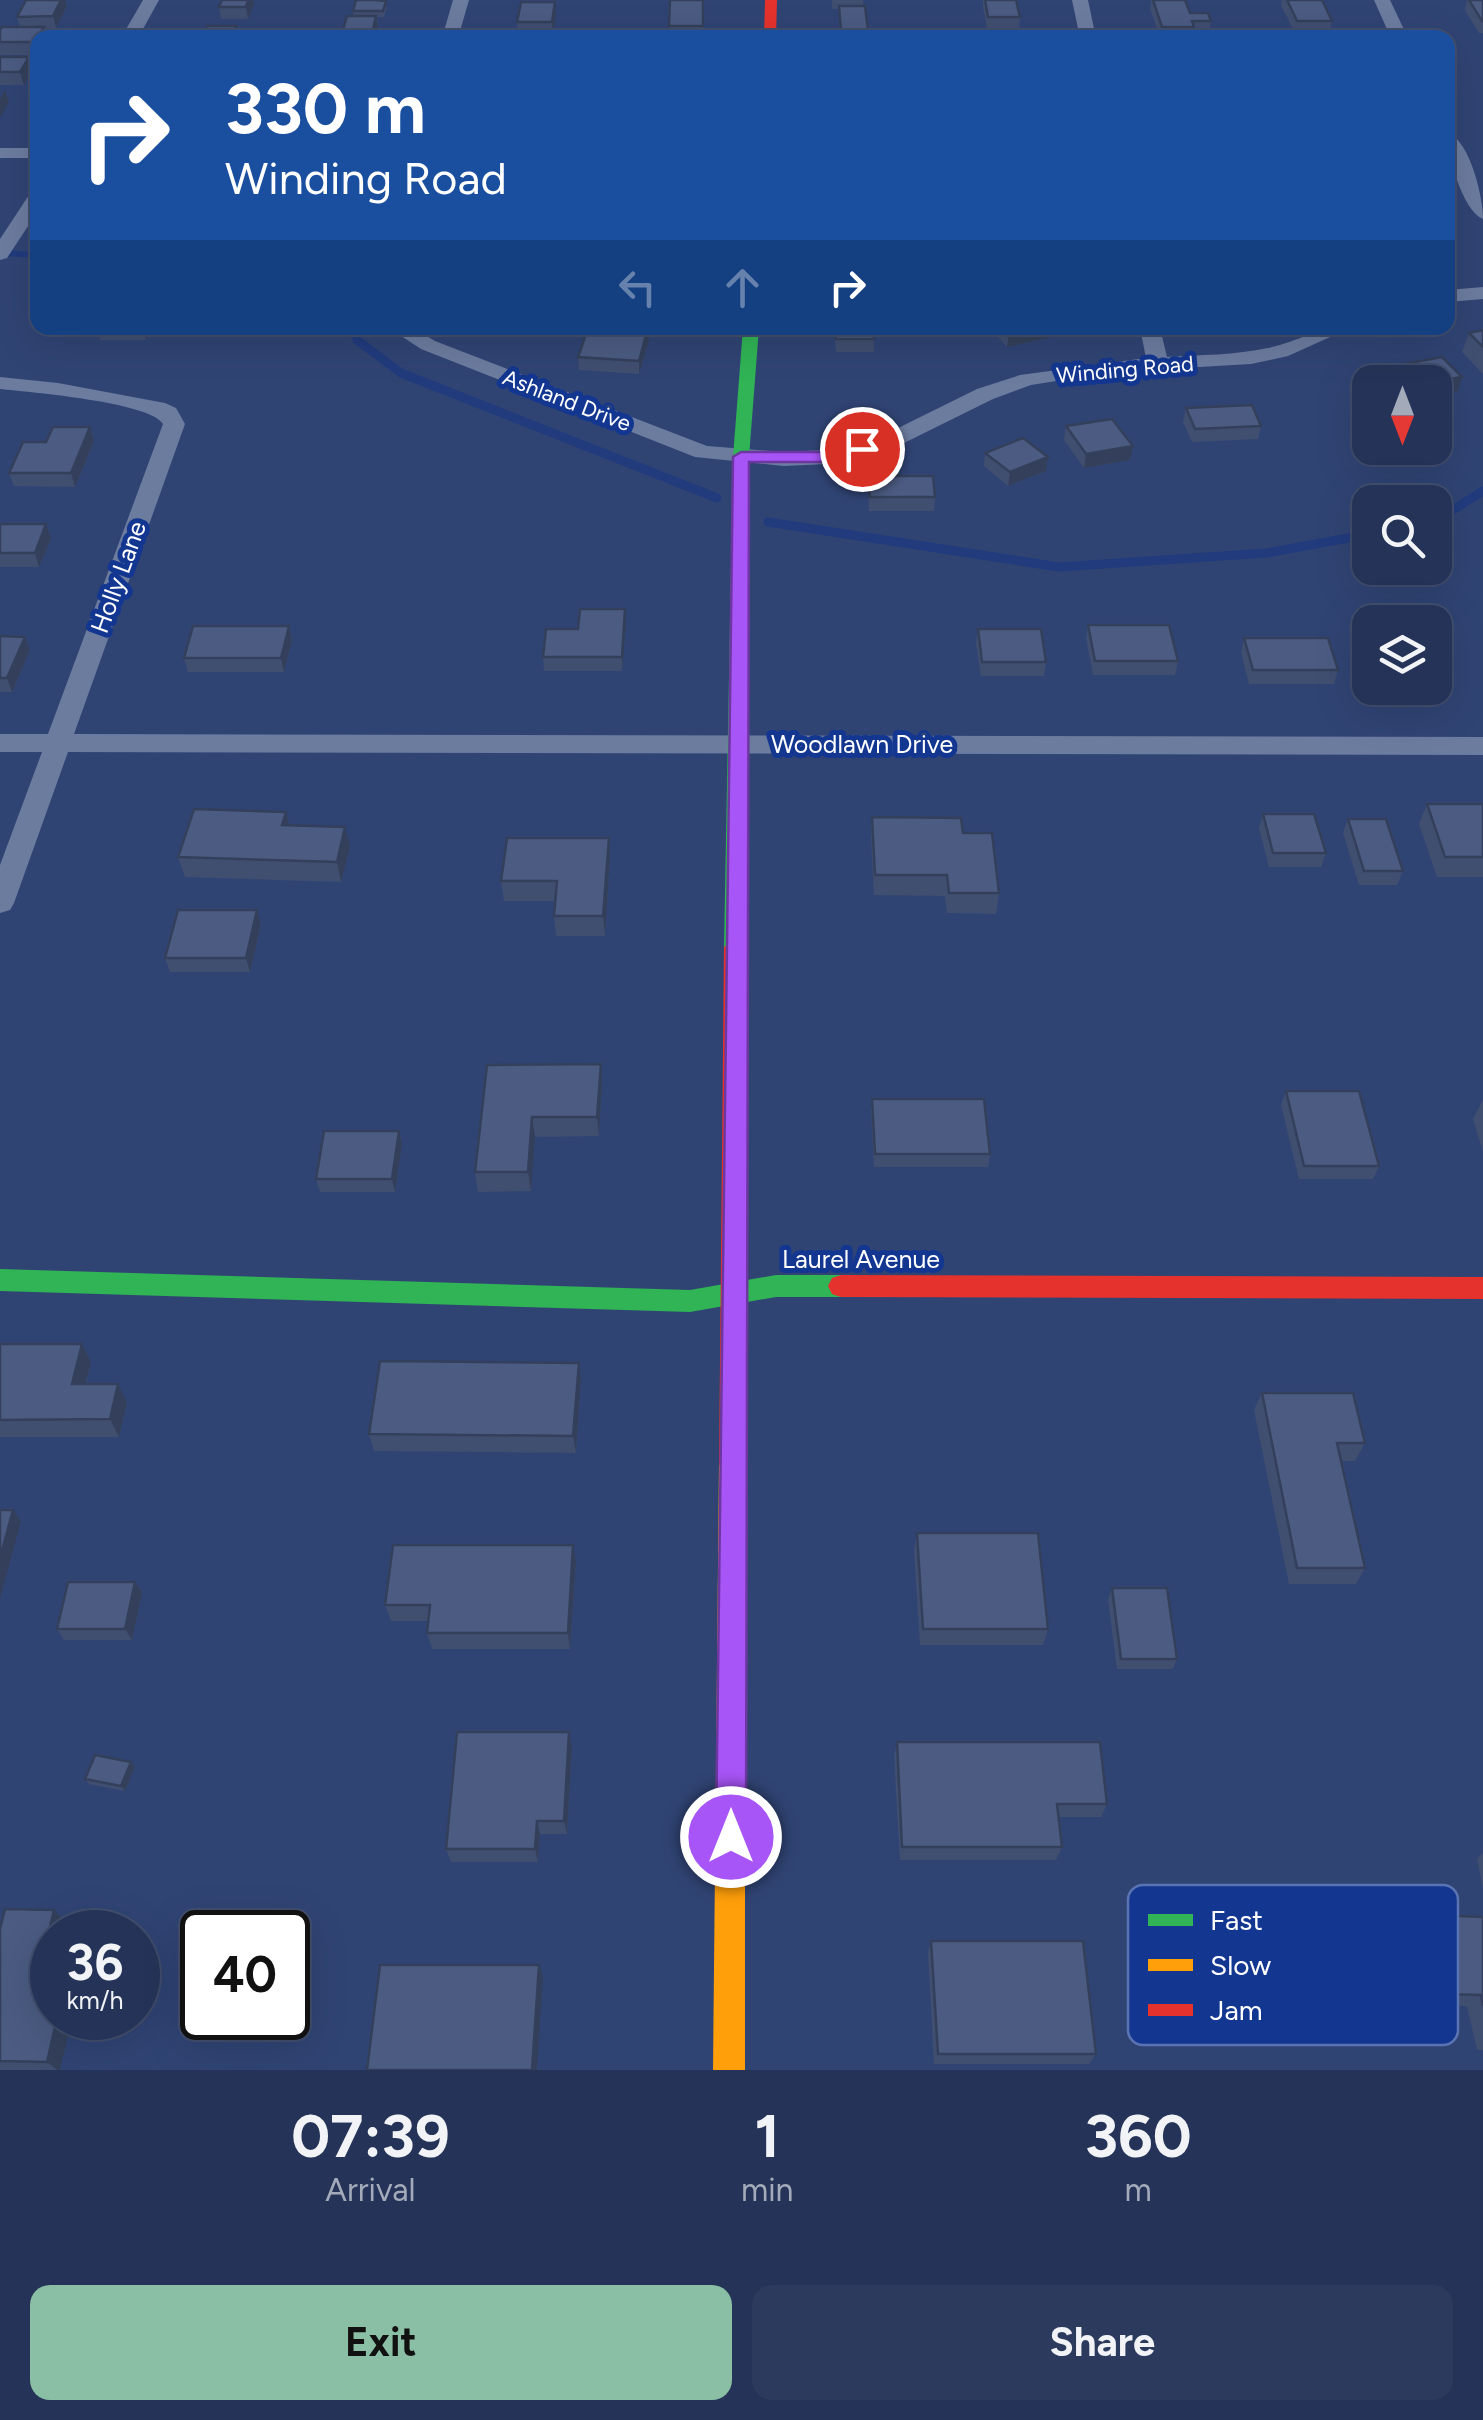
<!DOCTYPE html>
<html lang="en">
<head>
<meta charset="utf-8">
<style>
  :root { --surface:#243357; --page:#2c3b5d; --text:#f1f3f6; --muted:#a3aaba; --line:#414e6d; --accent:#8abfa5 }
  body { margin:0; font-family:Figtree,sans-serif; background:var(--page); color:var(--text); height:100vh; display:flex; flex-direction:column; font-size:38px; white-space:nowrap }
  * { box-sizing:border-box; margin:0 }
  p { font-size:32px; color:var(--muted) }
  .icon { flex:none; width:55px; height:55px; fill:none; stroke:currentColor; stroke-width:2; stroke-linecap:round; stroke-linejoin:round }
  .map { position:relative; height:2070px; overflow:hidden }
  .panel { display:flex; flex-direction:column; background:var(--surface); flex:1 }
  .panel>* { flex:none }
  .banner { position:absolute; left:30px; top:30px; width:1425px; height:305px; border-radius:20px; box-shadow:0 10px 40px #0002,0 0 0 2px var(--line); background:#1a4fa0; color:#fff; overflow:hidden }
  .needle { width:65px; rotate:180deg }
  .tools { position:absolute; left:1352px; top:365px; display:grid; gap:20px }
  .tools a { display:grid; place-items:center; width:100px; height:100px; border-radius:20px; background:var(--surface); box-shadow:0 10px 40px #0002,0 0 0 2px var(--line); font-size:50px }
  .speed { position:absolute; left:30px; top:1910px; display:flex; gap:20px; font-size:50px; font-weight:700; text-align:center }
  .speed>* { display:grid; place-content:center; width:130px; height:130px; border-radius:50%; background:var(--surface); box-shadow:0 10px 40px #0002,0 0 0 2px var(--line); line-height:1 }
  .speed small { font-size:25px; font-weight:400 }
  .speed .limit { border:5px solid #111; border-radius:15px; background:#fff; color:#111 }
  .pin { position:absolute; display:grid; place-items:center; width:85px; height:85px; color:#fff; margin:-42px; border:5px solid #fff; border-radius:50%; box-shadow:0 2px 10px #0007 }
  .me { position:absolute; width:110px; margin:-55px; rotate:0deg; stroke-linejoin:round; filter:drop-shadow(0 0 8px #0008) }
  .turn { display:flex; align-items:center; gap:35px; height:210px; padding:0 30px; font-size:45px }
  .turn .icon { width:130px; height:130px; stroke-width:2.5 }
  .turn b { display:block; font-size:70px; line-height:85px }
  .lanes { display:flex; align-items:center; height:95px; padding:0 30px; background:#0003; justify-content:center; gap:50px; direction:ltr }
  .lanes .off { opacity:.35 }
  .eta { display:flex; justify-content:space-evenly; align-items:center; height:170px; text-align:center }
  .eta b { font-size:60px; font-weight:700; line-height:70px }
  .primary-button { display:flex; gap:20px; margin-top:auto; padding:20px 30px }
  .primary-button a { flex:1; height:115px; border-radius:20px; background:var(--accent); color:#111; font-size:40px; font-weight:700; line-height:115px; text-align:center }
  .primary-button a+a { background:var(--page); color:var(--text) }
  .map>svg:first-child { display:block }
</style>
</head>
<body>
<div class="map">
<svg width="1483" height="2070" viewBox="0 0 1483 2070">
  <rect width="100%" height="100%" fill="#304474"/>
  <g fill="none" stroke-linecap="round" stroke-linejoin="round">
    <!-- stream-far1 -->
    <g stroke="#213b7d" stroke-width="6">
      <polyline points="0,253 38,255"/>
      <polyline points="347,328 360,342"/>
    </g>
    <!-- stream -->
    <g stroke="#213b7d" stroke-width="9">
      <polyline points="357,340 401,373 717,498"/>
      <polyline points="1435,521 1483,491"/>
      <polyline points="768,522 1059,567 1267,553 1370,534"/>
    </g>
    <!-- street -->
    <g fill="#6c7c9f" fill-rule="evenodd">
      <polygon points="143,0 159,0 138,38 121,38"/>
      <polygon points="453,0 469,0 458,38 442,38"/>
      <polygon points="1072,0 1088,0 1096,38 1080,38"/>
      <polygon points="1374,0 1390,0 1408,38 1391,38"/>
      <path d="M1448,133C1470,141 1483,197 1483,219C1462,211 1447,153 1448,133Z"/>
      <rect x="0" y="148" width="38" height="10"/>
      <polygon points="38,191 38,211 7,258 0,260 0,239 31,192"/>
      <polygon points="1483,287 1483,299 1448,302 1448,290"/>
      <path d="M389,328H413L435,341L707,446L784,452L825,450L886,434L977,389L1020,375L1146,358L1140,328H1160L1167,357C1200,355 1235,355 1268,348C1298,342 1319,326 1350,328L1288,356L1251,364L1113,372L1031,385L993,399L902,444L826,464L784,466L695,457L421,349Z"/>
      <path d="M0,377L58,383L165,403L176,408L185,424L74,734L1483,737V755L68,752L14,903L10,910L0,913V865L42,752H0V734H48L163,424C150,402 29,392 0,389Z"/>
    </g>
    <!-- fast -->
    <g fill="#30b455" fill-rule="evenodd">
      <polygon points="743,328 759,328 749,457 746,947 735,955 724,947 733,457"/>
      <polygon points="0,1269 690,1290 776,1275 841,1275 850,1278 854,1286 850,1294 841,1297 776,1297 690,1312 0,1291"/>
    </g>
    <!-- slow -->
    <polygon fill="#ff9f0a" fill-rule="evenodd" points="732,1452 741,1455 745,1464 745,2070 713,2070 719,1464 723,1455"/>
    <!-- jam -->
    <g fill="#e5322d" fill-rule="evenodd">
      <polygon points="765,0 777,0 776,38 764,38"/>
      <polygon points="735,939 746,947 745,1464 741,1473 732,1476 723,1473 719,1464 724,947"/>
      <polygon points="841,1275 1483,1277 1483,1299 841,1297 832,1294 828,1286 832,1278"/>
    </g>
  </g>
  <!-- wall -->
  <g fill="#404e70">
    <polygon points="356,0 376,0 387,7 384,17 377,17 378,28 376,38 343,38 342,33 353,16 353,11"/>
    <polygon points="703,0 703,38 669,38 669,26"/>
    <polygon points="832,0 863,0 867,36 875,38 840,38 839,9 832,9"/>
    <polygon points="983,0 1016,0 1020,17 1019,29 987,29 983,7"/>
    <polygon points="1151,0 1185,0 1190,13 1211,21 1209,33 1193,33 1192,38 1160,38 1150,9"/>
    <polygon points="1282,0 1322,0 1332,21 1329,32 1332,38 1295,38 1295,33 1281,5"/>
    <polygon points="1467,0 1483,0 1483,33 1479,33 1465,10"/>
    <polygon points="255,1 248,19 221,19 219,7"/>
    <polygon points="555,2 556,14 553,34 518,34 517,22"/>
    <polygon points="67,6 56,28 44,29 46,38 38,38 38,55 0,55 0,30 20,27 17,17"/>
    <polygon points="0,57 32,70 24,85 0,85"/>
    <polygon points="97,328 151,328 146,340 100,340"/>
    <polygon points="834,328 873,328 874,352 836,352"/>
    <polygon points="989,328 1083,328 1083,330 1007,347"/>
    <polygon points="1483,330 1483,374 1462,352 1469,333"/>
    <polygon points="649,341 639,374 579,370 578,357"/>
    <polygon points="1442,357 1462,377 1458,391 1435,395 1435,382 1379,382 1378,381 1382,368"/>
    <polygon points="1186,408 1261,426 1258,439 1192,442 1183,422"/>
    <polygon points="1066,426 1130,460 1084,468 1064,440"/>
    <polygon points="90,427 94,441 75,487 14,486 9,473"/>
    <polygon points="985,453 1046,471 1008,486 984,466"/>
    <polygon points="868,476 935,497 934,511 869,511"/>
    <polygon points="0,524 51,538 39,567 0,567"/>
    <polygon points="626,623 622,671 544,671 543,657"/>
    <polygon points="1435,623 1452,652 1447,666 1435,666"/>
    <polygon points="1088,625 1178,661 1175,675 1093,675 1086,638"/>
    <polygon points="289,626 292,640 284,672 188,672 184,658"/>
    <polygon points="978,629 1046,662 1044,676 981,676 976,643"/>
    <polygon points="0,636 25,637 30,650 12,692 0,692"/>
    <polygon points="1244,638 1338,670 1334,684 1249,684 1241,652"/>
    <polygon points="1427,804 1483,804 1483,877 1437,877 1419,824"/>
    <polygon points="1263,814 1326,853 1321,867 1269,867 1259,828"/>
    <polygon points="872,817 963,833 999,893 996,914 947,913 945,896 874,895 871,838"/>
    <polygon points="1348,819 1403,871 1397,885 1359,885 1343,833"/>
    <polygon points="609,838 610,858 605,936 556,936 554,916 555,901 504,901 501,881"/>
    <polygon points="350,847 341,882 185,877 178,857"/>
    <polygon points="261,924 250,972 170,972 165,958"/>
    <polygon points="601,1064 602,1084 599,1136 535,1137 531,1191 478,1192 475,1172 487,1065"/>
    <polygon points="1286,1091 1379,1166 1373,1179 1299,1179 1281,1105"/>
    <polygon points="872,1099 990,1154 988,1167 874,1167 871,1112"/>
    <polygon points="1483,1100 1483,1152 1473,1119"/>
    <polygon points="399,1131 402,1144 395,1192 320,1192 316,1179"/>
    <polygon points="0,1344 91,1362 86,1384 127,1402 119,1437 0,1437"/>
    <polygon points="581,1380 576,1453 374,1451 369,1434"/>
    <polygon points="1262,1393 1365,1443 1355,1461 1341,1461 1365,1568 1356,1584 1289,1584 1254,1410"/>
    <polygon points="917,1533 1048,1629 1043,1645 920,1645 914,1550"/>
    <polygon points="576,1561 570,1649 432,1649 427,1633 428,1621 391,1621 385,1605"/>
    <polygon points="135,1582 142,1592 132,1640 64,1640 57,1629"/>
    <polygon points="1112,1588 1177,1659 1173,1669 1117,1669 1108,1599"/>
    <polygon points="897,1742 1107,1804 1101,1817 1059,1817 1062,1847 1056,1860 900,1860 894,1756"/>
    <polygon points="572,1747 567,1834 540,1834 538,1862 451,1862 446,1849"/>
    <polygon points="131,1762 135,1767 125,1791 89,1784 85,1779"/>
    <polygon points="1483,1853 1483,1889 1477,1859"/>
    <polygon points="1431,1915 1483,1917 1483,2050 1477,2050 1467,2006 1434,2005 1419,1928"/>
    <polygon points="66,1922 63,1932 52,1932 60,2070 0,2070 0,1929"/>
    <polygon points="931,1941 1096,2054 1089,2064 934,2064 928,1952"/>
  </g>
  <!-- shaded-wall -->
  <g fill="#34405b">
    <polygon points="61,0 65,0 67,6 56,28 53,16"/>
    <polygon points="248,0 255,1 248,19 246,7"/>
    <polygon points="555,2 556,14 553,34 552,22"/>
    <polygon points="376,16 378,28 376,38 372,38 372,33"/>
    <polygon points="44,27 46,38 38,38"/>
    <polygon points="29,57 32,70 24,85 20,72"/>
    <polygon points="5,90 9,102 0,118 0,99"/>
    <polygon points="143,328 151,328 146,340"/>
    <polygon points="648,328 649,341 639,374 639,361"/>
    <polygon points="1036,328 1083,328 1083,330 1007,347 1009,334"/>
    <polygon points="1462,377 1458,391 1435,395 1435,382"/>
    <polygon points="90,427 94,441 75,487 71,473"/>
    <polygon points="1133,446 1130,460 1084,468 1086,454"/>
    <polygon points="1048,457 1046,471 1008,486 1010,472"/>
    <polygon points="46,524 51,538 39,567 35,553"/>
    <polygon points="625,609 626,623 622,671 622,657"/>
    <polygon points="289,626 292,640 284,672 281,658"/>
    <polygon points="25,637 30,650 12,692 7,678"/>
    <polygon points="286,812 291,832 282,825"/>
    <polygon points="345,827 350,847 341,882 337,862"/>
    <polygon points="609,838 610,858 605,936 603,916"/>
    <polygon points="257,910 261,924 250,972 246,958"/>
    <polygon points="601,1064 602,1084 599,1136 597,1117"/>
    <polygon points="532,1117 535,1137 531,1191 528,1172"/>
    <polygon points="399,1131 402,1144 395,1192 392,1179"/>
    <polygon points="82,1344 91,1362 81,1402 72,1384"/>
    <polygon points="579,1363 581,1380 576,1453 573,1436"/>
    <polygon points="118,1384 127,1402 119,1437 110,1419"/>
    <polygon points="13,1510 21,1521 0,1599 0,1558"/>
    <polygon points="573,1545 576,1561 570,1649 568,1633"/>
    <polygon points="135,1582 142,1592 132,1640 125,1629"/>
    <polygon points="569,1732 572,1747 567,1834 564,1821"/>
    <polygon points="131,1762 135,1767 125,1791 121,1786"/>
    <polygon points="537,1821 540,1834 538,1862 535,1849"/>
    <polygon points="54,1910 66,1922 63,1932 52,1932 52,1956 45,1948"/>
    <polygon points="539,1965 543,1976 537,2070 532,2070"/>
    <polygon points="57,2018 72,2018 60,2070 57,2070 47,2062"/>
  </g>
  <!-- building -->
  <g fill="#4b5b82" stroke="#34405b" stroke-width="2.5">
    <polygon points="26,0 61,0 53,16 17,17"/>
    <polygon points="222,0 248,0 246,7 219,7"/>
    <polygon points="356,0 374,0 386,1 383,11 353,11"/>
    <polygon points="670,0 703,0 703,26 669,26"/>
    <polygon points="985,0 1016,0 1020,17 988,17"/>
    <polygon points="1153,0 1185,0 1190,13 1208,13 1211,21 1192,21 1194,27 1162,27"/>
    <polygon points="1287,0 1322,0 1332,21 1297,21"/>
    <polygon points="1469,0 1483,0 1483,21 1482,21"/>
    <polygon points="521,2 555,2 552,22 517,22"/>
    <polygon points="839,6 865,6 868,30 841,30"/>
    <polygon points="347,16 376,16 372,33 342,33"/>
    <polygon points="207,26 236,26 231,38 202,38"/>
    <polygon points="2,27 44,27 35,42 0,42 0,30"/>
    <polygon points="1296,31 1329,31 1332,38 1299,38"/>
    <rect x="843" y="36" width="32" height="2"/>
    <polygon points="0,57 29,57 20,72 0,72"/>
    <polygon points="588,328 648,328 639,361 578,357"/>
    <polygon points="836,328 873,328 874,339 836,339"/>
    <polygon points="1003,328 1036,328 1009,334"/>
    <polygon points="1483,330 1483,347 1469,333"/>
    <polygon points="1442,357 1462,377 1433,382 1396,382 1382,368"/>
    <polygon points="1252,405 1261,426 1195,429 1186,408"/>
    <polygon points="1112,419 1133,446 1086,454 1066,426"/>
    <polygon points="53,427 90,427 71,473 9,473 23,442 46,442"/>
    <polygon points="1023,438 1048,457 1010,472 985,453"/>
    <polygon points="868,476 933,476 935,497 870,497"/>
    <polygon points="0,524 46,524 35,553 0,553"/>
    <polygon points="580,609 625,609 622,657 543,657 546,629 578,629"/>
    <polygon points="1435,623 1441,623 1452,652 1435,652"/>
    <polygon points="1088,625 1169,625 1178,661 1095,661"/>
    <polygon points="193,626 289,626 281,658 184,658"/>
    <polygon points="978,629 1041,629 1046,662 982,662"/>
    <polygon points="0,636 25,637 7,678 0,678"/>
    <polygon points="1244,638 1328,638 1338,670 1253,670"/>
    <polygon points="1427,804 1483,804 1483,857 1445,857"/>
    <polygon points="194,809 286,812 282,825 345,827 337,862 178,857"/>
    <polygon points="1263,814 1314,814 1326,853 1273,853"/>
    <polygon points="872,817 961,818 963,833 992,833 999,893 949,893 947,875 875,875"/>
    <polygon points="1348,819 1386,819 1403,871 1364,871"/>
    <polygon points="507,838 609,838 603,916 554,916 557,881 501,881"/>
    <polygon points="178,910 257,910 246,958 165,958"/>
    <polygon points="601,1064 597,1117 532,1117 528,1172 475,1172 487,1065"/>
    <polygon points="1286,1091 1359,1091 1379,1166 1304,1166"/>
    <polygon points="872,1099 984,1099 990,1154 875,1154"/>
    <polygon points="324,1131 399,1131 392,1179 316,1179"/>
    <polygon points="0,1344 82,1344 72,1384 118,1384 110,1419 0,1420"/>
    <polygon points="380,1361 579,1363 573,1436 369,1434"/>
    <polygon points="1262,1393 1353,1393 1365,1443 1337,1443 1365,1568 1297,1568"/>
    <polygon points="0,1510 13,1510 0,1558"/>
    <polygon points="917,1533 1038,1533 1048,1629 923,1629"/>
    <polygon points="393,1545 573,1545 568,1633 427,1633 430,1605 385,1605"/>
    <polygon points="68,1582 135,1582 125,1629 57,1629"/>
    <polygon points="1112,1588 1167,1588 1177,1659 1121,1659"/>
    <polygon points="457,1732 569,1732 564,1821 537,1821 535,1849 446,1849"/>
    <polygon points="897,1742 1100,1742 1107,1804 1057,1804 1062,1847 902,1847"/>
    <polygon points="95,1755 131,1762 121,1786 85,1779"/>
    <polygon points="5,1909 54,1910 45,1948 52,1948 52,2018 57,2018 47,2062 0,2061 0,1929"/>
    <polygon points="1431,1915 1483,1917 1483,2006 1481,1995 1446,1994"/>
    <polygon points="931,1941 1083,1941 1096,2054 938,2054"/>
    <polygon points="380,1965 539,1965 532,2070 367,2070"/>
  </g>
  <!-- route -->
  <polygon fill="#a855f7" stroke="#6d37a1" stroke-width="2.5" points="862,444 868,445 868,453 826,462 749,462 746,1837 742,1848 731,1852 720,1848 716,1837 733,457 741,452 826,452"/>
  <g text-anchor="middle" stroke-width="10" stroke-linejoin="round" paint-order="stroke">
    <!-- far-street labels -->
    <g font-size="22" fill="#fff" stroke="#133791">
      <text transform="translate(1125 369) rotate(-5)" y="8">Winding Road</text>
      <text transform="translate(567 400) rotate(21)" y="8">Ashland Drive</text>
    </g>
    <!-- street labels -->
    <g font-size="25" fill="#fff" stroke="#133791">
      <text transform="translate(118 577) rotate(-70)" y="9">Holly Lane</text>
      <text x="862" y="753">Woodlawn Drive</text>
      <text x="861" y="1268">Laurel Avenue</text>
    </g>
  </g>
  <!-- legend -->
  <rect x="1128" y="1885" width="330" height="160" rx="15" fill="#133791" stroke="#5a73b2" stroke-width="2.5"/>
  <rect x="1148" y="1914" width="45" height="12" fill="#30b455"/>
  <rect x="1148" y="1959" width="45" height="12" fill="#ff9f0a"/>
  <rect x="1148" y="2004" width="45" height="12" fill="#e5322d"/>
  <g font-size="28" fill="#fff">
    <text x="1210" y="1930">Fast</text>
    <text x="1210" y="1975">Slow</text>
    <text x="1210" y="2020">Jam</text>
  </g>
</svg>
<div class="tools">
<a><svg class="needle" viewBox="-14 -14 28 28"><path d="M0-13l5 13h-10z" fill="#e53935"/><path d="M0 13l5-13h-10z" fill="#a3aaba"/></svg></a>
<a><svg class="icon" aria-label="search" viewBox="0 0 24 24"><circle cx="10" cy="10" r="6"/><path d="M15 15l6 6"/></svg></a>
<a><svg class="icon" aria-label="layers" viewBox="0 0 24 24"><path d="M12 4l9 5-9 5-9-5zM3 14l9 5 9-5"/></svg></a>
</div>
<div class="speed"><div>36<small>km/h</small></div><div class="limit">40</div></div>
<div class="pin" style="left:862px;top:449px;background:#d93025"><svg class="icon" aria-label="arrive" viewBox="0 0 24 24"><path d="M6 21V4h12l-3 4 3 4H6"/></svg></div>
<svg class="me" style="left:731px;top:1837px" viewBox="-20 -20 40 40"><circle r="17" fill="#a855f7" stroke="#fff" stroke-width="3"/><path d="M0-11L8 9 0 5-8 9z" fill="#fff"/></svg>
<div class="banner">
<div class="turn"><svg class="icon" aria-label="right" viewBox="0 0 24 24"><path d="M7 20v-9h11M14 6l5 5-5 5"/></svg><div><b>330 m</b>Winding Road</div></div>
<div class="lanes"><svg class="icon off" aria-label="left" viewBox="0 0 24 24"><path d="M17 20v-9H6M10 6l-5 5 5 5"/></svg><svg class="icon off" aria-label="ahead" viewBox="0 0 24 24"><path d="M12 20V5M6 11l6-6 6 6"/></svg><svg class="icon" aria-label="right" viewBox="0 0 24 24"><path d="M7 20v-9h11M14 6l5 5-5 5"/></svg></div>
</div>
</div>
<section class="panel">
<div class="eta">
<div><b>07:39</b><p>Arrival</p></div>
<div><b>1</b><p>min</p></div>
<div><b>360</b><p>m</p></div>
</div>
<div class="primary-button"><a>Exit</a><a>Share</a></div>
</section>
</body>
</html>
